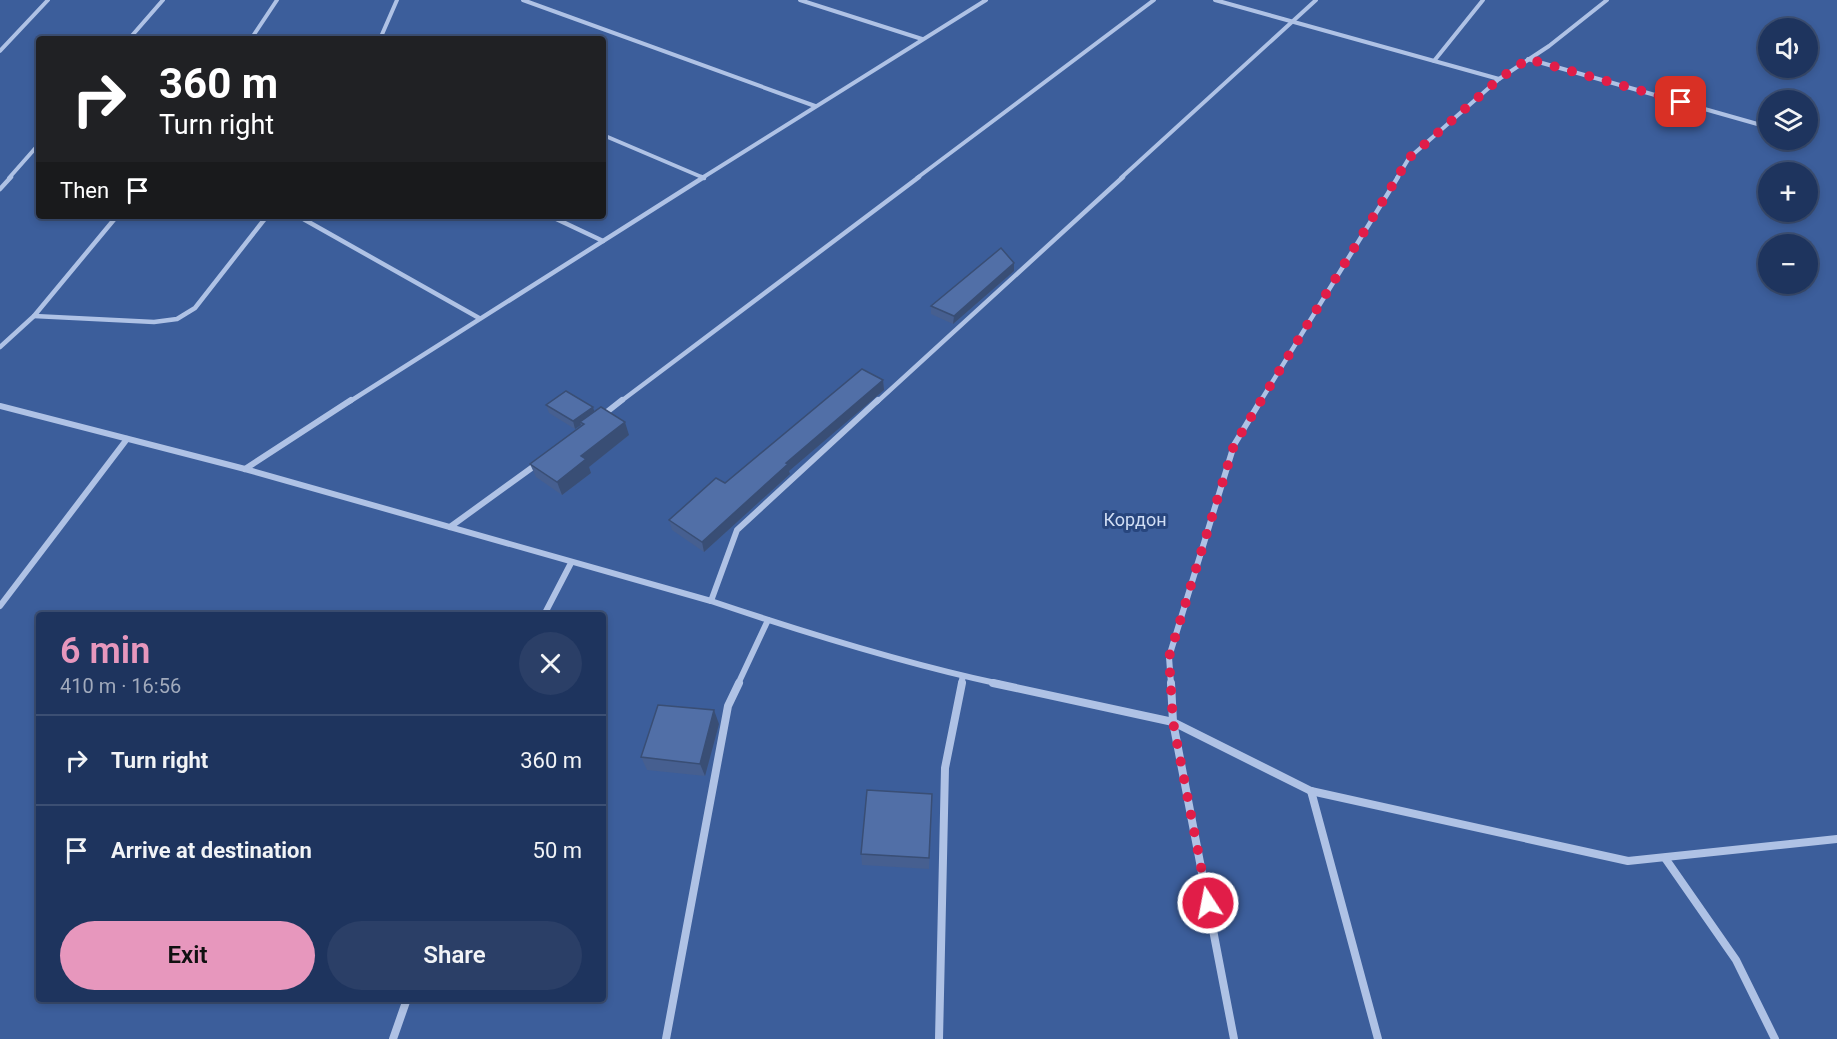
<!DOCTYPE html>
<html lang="en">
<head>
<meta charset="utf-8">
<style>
  :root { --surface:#1e345e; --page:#2b3f67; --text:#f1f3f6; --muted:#a1aabc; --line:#3c4f73; --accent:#e797bd }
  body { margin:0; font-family:Roboto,sans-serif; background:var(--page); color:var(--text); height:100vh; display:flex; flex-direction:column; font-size:22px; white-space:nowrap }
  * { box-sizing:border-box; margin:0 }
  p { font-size:20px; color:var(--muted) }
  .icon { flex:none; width:33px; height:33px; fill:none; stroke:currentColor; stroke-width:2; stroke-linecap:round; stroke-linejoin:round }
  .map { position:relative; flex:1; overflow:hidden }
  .details { position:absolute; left:36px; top:612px; width:570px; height:390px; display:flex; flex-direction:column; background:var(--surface); border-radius:6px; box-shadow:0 3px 9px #0003,0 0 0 2px var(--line) }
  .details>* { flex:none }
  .guide { position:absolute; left:36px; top:36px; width:570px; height:183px; border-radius:6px; box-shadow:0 3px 9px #0003,0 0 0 2px var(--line); background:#202124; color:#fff; overflow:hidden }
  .buttons { position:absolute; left:1758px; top:18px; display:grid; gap:12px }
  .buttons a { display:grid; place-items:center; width:60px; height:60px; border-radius:50%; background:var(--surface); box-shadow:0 3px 9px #0003,0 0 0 2px var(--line); font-size:30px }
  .pin { position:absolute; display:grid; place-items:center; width:51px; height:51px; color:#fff; margin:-26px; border-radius:12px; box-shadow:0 3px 9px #0006 }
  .me { position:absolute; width:66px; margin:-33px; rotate:349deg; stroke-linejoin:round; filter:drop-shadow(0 0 4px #0008) }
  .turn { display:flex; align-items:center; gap:21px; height:126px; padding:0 24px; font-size:27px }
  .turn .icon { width:78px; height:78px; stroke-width:2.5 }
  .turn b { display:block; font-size:42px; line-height:51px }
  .then { display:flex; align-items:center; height:57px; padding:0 24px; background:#0003; gap:12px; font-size:22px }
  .round { display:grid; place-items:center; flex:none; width:63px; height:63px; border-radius:32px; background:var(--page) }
  .head { display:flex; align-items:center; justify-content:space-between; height:102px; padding:0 24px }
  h1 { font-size:36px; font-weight:600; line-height:45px; color:var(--accent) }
  .action { display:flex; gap:12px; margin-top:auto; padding:12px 24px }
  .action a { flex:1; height:69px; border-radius:36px; background:var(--accent); color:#111; font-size:24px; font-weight:600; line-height:69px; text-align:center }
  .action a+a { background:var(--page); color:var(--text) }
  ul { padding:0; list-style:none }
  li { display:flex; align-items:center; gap:18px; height:90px; padding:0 24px; border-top:2px solid var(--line) }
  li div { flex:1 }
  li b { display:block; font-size:22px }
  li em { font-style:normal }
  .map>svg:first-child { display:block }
</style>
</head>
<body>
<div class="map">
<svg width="1837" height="1039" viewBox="0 0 1837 1039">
  <rect width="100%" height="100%" fill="#28467e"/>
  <!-- green -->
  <path fill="#3c5e9b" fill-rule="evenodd" d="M0,0H1837V1039H0ZM1768,28H1808V68H1768ZM39,39H603V216H39ZM1768,100H1808V140H1768ZM1768,172H1808V212H1768ZM1768,244H1808V284H1768ZM39,615H603V999H39Z"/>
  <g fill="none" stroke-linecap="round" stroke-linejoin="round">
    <!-- minor-far3 -->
    <g stroke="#afc2e5" stroke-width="4">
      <polyline points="523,0 815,106"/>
      <polyline points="800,0 922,39"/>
      <polyline points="1215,0 1499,79"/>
      <polyline points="129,39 163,0"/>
      <polyline points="251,39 277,0"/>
      <polyline points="380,39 397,0"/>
      <polyline points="0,51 48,0"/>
      <polyline points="1528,59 1768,127"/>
      <polyline points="1434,61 1483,0"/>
      <polyline points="603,135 704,178"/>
      <polyline points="9,178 39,144"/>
      <polyline points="702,178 986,0"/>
      <polyline points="917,178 1154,0"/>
      <polyline points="1121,178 1316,0"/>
      <polyline points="1397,178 1409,158 1499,79 1549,46 1607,0"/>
    </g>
    <!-- minor-far2 -->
    <g stroke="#afc2e5" stroke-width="4.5">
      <polyline points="701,177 704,178"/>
      <polyline points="0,189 11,177"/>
      <polyline points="298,216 479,318"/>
      <polyline points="550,216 603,241"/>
      <polyline points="34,316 154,322 177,319 195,308 267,216"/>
      <polyline points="0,347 34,316 117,216"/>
      <polyline points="349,402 704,177"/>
      <polyline points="620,402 919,177"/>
      <polyline points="877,402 1123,177"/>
      <polyline points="1260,402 1398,177"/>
    </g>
    <!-- minor-far1 -->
    <g stroke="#afc2e5" stroke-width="6">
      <path d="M0,406L245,469L711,601C806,633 902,663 1000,684"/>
      <polyline points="603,415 622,400"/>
      <polyline points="245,469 351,400"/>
      <polyline points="450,527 537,464"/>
      <polyline points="711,601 737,530 878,400"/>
      <polyline points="0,606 127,439"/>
      <polyline points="544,615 571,563"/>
      <polyline points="738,684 768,620"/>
      <polyline points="961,684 963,676"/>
      <polyline points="1171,684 1169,657 1234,445 1261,400"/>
    </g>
    <!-- minor -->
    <g stroke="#afc2e5" stroke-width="8">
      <polyline points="993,683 1173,722 1311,791 1628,861 1837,839"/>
      <polyline points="1171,683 1173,722 1234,1039"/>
      <polyline points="1311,791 1378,1039"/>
      <polyline points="1665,858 1736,960 1775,1039"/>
      <polyline points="393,1039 407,999"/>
      <polyline points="666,1039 728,706 739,683"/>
      <polyline points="939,1039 945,768 962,683"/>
    </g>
  </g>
  <!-- wall -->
  <g fill="#465f90">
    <polygon points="1014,263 1014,271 953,324 931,314 931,306"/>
    <polygon points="883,380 884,390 789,471 790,474 704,552 672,530 669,520"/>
    <polygon points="546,405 594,412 629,435 589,467 591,473 562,495 536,477 530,464 582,425 581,425 575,429 549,413"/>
    <polygon points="719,724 705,776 647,770 641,757"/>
    <polygon points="932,794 929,869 862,865 861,854"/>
  </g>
  <!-- shaded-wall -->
  <g fill="#394e75">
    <polygon points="1014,263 1014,271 953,324 954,316"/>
    <polygon points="883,380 884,390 789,471 790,474 704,552 702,542 786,463"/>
    <polygon points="593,407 595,414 580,422 581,425 575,429 573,421"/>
    <polygon points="625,422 629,435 589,467 591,473 562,495 557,482 581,456"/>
    <polygon points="714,710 719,724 705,776 700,764"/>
  </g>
  <!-- building -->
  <g fill="#516fa7" stroke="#394e75" stroke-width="1.5">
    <polygon points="1001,248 1014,263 954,316 931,306"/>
    <polygon points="862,369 883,380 786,463 788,464 702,542 669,520 716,478 725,483"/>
    <polygon points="566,391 593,407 573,421 546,405"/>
    <polygon points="601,407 625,422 581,456 586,459 557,482 530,464 584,424 580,422"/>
    <polygon points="658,705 714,710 700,764 641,757"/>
    <polygon points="867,790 932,794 929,858 861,854"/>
  </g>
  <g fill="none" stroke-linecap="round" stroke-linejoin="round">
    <!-- route -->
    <polyline stroke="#e11d48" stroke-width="10" stroke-dasharray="0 18" points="1208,903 1173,722 1169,657 1234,445 1409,158 1499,79 1528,59 1681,102"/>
  </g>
  <g text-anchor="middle" stroke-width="6" stroke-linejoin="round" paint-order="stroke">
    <!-- park labels -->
    <g font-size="18" fill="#d1def4" stroke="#28467e">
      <text x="1135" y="526">Кордон</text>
    </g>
  </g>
</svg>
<div class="buttons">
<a><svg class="icon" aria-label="sound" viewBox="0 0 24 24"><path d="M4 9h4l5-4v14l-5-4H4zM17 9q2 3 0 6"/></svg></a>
<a><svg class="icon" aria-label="layers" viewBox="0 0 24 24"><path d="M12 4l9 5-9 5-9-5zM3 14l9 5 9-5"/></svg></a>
<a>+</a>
<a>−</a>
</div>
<div class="pin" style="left:1681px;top:102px;background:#d93025"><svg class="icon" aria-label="arrive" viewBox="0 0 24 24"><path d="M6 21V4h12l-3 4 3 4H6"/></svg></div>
<svg class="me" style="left:1208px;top:903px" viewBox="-20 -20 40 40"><circle r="17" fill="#e11d48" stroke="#fff" stroke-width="3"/><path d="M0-11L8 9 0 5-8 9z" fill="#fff"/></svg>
<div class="guide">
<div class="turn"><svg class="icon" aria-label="right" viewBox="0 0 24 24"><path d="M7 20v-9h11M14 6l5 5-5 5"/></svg><div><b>360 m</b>Turn right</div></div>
<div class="then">Then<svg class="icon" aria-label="arrive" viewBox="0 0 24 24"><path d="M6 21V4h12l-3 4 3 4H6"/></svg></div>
</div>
<section class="details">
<div class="head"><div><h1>6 min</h1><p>410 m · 16:56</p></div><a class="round"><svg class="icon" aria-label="close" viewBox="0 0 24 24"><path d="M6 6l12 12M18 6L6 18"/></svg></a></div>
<ul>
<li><svg class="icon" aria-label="right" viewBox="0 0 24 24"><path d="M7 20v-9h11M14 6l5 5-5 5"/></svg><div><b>Turn right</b></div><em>360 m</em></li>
<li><svg class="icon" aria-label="arrive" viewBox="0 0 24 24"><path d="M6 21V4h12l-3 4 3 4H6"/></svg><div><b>Arrive at destination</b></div><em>50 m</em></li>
</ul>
<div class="action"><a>Exit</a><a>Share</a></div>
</section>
</div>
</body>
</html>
